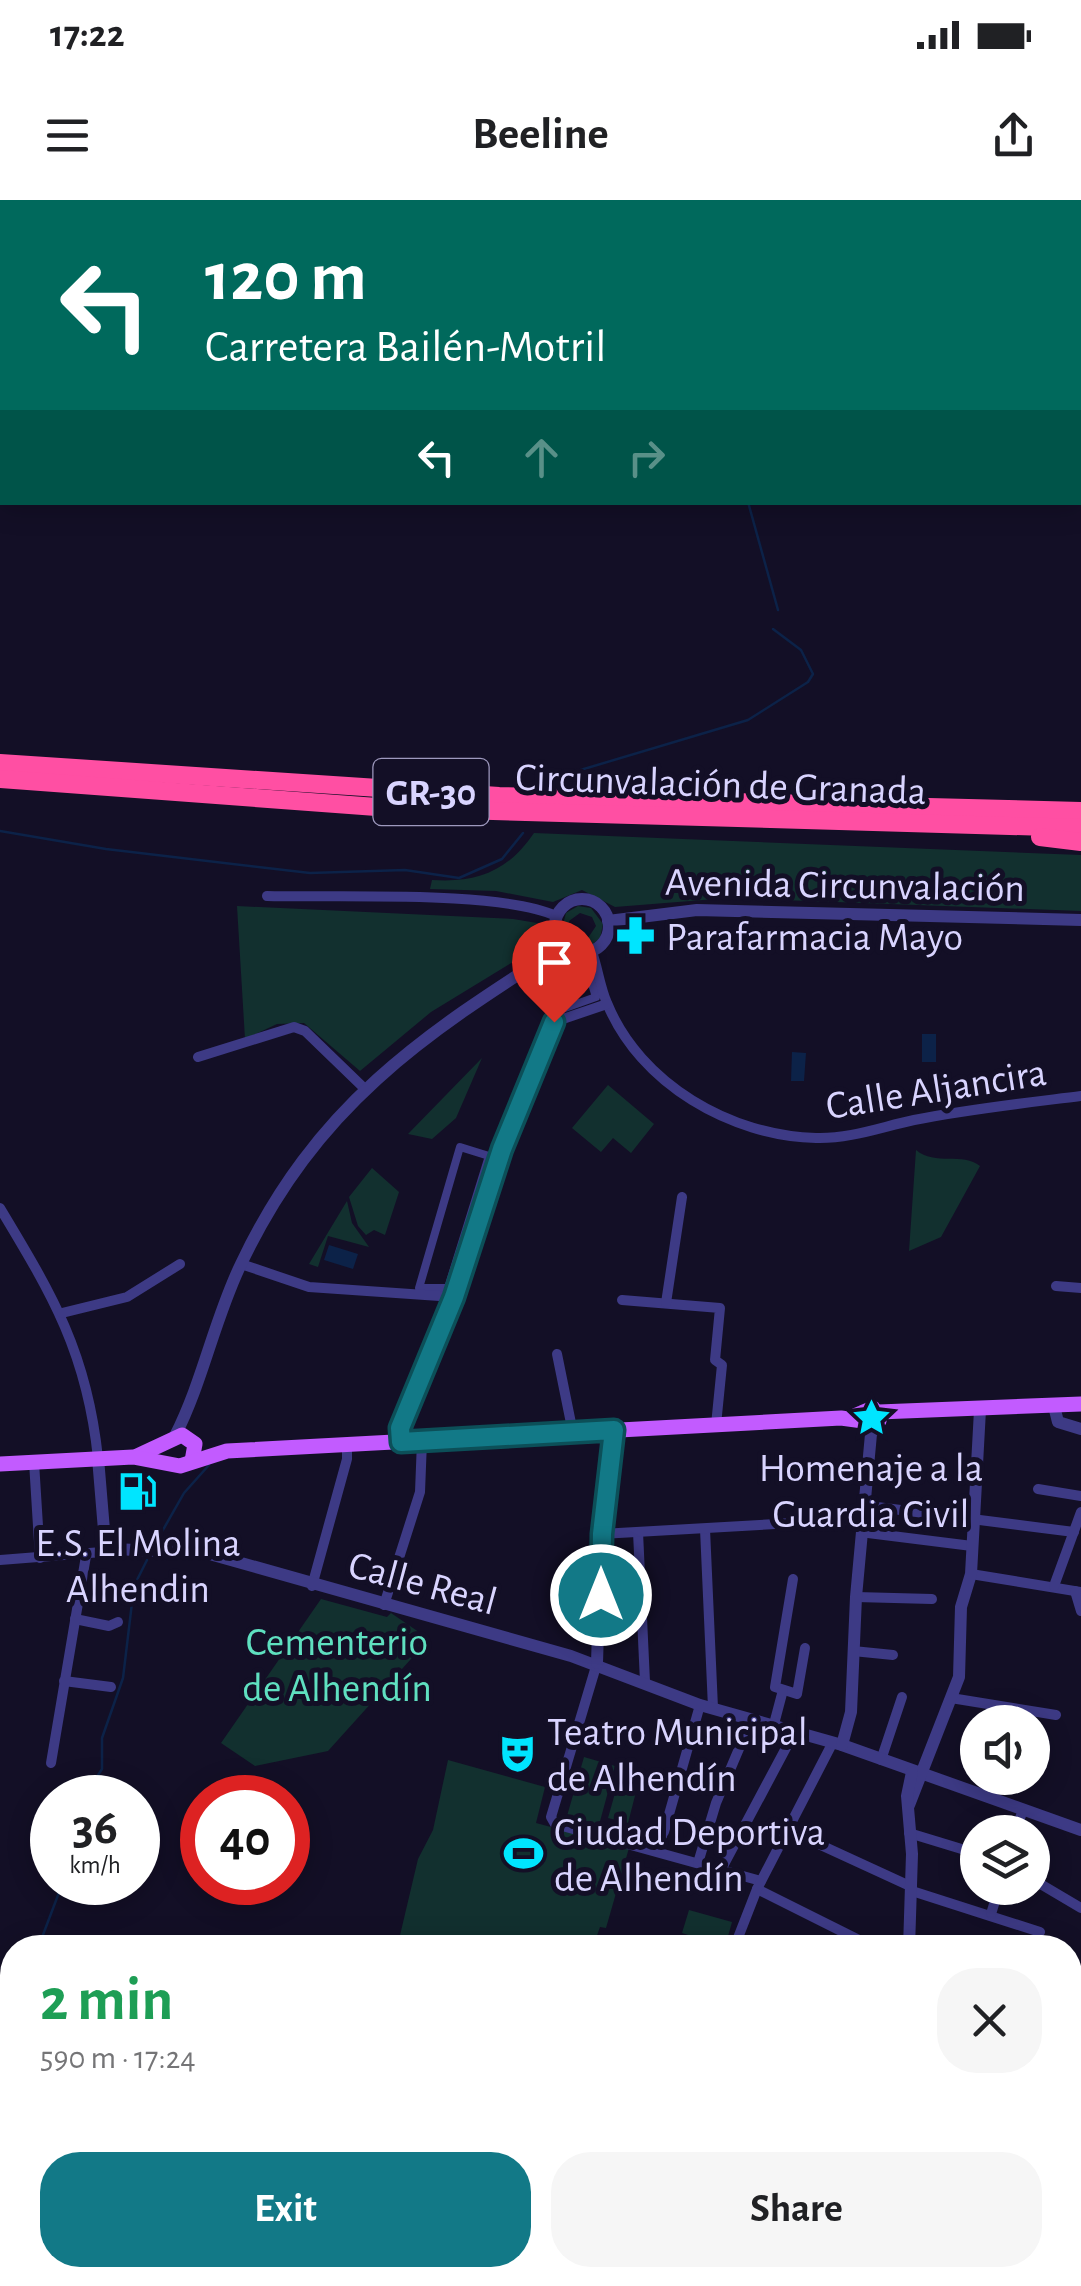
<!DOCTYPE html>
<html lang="en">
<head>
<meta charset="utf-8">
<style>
  :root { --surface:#fff; --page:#f6f6f6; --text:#202124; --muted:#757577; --accent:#127987 }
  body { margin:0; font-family:"Alegreya Sans",sans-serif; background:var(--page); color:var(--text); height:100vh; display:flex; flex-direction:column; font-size:38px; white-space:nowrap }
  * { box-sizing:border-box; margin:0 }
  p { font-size:32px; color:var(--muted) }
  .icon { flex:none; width:55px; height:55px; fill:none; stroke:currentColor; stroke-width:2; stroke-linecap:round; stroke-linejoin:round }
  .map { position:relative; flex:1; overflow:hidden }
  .drawer { position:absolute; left:0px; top:1735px; width:1082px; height:352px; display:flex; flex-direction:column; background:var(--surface); border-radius:40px 40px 0 0; box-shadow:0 5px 25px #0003 }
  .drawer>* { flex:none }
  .top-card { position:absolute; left:0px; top:0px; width:1082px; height:305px; box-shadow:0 5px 25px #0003; background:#00695c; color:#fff; overflow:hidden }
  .tools { position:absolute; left:960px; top:1505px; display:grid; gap:20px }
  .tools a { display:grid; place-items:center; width:90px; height:90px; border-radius:50%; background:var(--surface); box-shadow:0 5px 25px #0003; font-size:50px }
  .speed { position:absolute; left:30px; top:1575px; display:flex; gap:20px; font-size:50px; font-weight:700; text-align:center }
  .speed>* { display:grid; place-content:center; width:130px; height:130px; border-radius:50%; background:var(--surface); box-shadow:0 5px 25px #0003; line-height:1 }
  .speed small { font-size:25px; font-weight:400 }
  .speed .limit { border:15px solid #d22; background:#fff; color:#111 }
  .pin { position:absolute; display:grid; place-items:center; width:85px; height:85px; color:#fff; margin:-102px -42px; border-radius:50% 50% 50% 0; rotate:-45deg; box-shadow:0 0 10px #0007 }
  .pin .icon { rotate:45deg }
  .me { position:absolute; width:110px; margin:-55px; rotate:0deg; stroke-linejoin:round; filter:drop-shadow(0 0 8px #0008) }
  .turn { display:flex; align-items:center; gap:35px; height:210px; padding:0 40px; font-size:45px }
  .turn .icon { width:130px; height:130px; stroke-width:2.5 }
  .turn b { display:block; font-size:70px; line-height:85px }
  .lanes { display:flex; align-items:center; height:95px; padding:0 40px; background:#0003; justify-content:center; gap:50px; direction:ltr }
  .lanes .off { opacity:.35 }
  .round { display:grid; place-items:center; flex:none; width:105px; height:105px; border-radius:40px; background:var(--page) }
  .headline { display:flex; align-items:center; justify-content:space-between; height:170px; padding:0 40px }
  h1 { font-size:60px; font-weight:700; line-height:75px; color:#1e9e55 }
  .button { display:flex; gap:20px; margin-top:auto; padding:20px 40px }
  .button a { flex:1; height:115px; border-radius:40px; background:var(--accent); color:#fff; font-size:40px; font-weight:700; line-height:115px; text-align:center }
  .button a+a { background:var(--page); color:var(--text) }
  .status { display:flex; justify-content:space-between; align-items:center; height:70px; padding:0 50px; background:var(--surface); direction:ltr }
  .status svg { height:28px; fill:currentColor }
  header { display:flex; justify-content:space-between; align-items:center; height:130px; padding:0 40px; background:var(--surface); font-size:45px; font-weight:700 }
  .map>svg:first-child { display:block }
</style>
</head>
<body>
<div class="status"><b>17:22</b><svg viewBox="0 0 49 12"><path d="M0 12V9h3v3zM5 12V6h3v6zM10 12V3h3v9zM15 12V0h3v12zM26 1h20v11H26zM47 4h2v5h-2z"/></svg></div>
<header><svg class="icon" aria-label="menu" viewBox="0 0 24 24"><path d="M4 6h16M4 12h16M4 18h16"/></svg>Beeline<svg class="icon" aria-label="share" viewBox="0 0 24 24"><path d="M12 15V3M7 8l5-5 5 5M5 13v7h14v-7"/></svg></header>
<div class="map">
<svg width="1081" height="2086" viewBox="0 0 1081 2086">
  <rect width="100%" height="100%" fill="#130f26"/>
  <!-- green -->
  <g fill="#12302f" fill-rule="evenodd">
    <path d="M534,633L1081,655V711L728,698L615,707L582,690L553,702L496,691L430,689L432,680C478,683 508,671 534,633Z"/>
    <polygon points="237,706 513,719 537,723 546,735 531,751 431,812 360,871 304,823 277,824 245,839"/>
    <path d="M578,706L591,708L603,724L600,738L589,747H574L561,732L566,713ZM580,713L592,717L596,726L586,741L577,740L568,730L569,721Z"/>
    <polygon points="482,858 456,918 432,939 408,934"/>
    <polygon points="608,885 654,924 631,953 613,938 601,952 572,928"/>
    <path d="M916,950C935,966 963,952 980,966L941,1037L909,1051Z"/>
    <polygon points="372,968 399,992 385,1035 374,1030 366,1035 358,1026 349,997"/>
    <polygon points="347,1001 352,1023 369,1047 328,1036 318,1067 309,1064"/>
    <polygon points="321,1399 387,1417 391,1413 429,1439 328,1551 255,1566 221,1543"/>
    <polygon points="584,1557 615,1566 599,1625 567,1616"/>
    <polygon points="448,1560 545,1587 536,1623 629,1648 606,1728 600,1727 593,1747 397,1748 418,1659 433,1630"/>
    <polygon points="619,1579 638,1584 628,1623 608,1618"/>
    <polygon points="689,1710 732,1722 725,1747 682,1733"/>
  </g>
  <!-- water -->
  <g fill="#0c2248">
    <rect x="922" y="834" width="14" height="28"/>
    <polygon points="792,852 806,853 804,881 791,881"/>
    <polygon points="329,1045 358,1054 353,1069 324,1060"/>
  </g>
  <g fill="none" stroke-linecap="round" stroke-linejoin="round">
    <!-- stream -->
    <g stroke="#0c2248" stroke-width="2.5">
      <polyline points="716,0 716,2"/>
      <polyline points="748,302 778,410"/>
      <polyline points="557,577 748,520 808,482 813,474 801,450 773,429"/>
      <polyline points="0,631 106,649 310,673 405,670 459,678 502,659 523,633"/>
      <polyline points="155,1344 184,1293 209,1265"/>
      <polyline points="83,1598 102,1569 102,1538 123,1478 134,1386 147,1360"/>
      <polyline points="38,1748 63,1682"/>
      <polyline points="12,1854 9,1872 12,1890"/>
      <polyline points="0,1941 12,1915"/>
      <polyline points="0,2035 12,2036"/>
      <polyline points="134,2075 167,2086"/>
      <polyline points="661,2075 685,2086"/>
      <polyline points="405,2086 410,2075"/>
      <polyline points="594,2086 598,2075"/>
      <polyline points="746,2086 751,2075"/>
    </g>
    <!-- pedestrian -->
    <g stroke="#3d3a85" stroke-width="8">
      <polygon points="563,762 588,771 596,797 551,813 539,777"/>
      <polygon points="460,947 489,956 448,1088 419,1088"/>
      <polyline points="659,1653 664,1632"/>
      <polyline points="964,2082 980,2085 981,2080"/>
    </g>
    <!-- minor -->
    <g stroke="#3d3a85" stroke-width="10">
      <path d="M267,696C336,698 500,690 556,716"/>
      <path d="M592,752C598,769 600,787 607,803C640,884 731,936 816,938C850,939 881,927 914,920C969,909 1025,903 1081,896"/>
      <polyline points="198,857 294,827 305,831 365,889"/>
      <path d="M0,1008C53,1096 87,1153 98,1258"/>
      <polyline points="241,1064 309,1087 454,1097"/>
      <polyline points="1056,1086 1081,1088"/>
      <polyline points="622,1100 720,1108 715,1160 722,1165 716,1225"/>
      <polyline points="666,1103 682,997"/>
      <polyline points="62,1113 127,1097 180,1064"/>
      <polyline points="557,1154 573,1233"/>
      <polyline points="401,1242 401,1228 454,1097 502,949 554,822 607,804"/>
      <polyline points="34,1262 40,1358"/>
      <polyline points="790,1273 867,1273"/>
      <polyline points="1038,1289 1081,1296"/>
      <polyline points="869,1306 1074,1332"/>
      <polyline points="705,1329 713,1508"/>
      <polyline points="638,1332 645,1482"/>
      <polyline points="868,1333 972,1346"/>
      <polyline points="601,1334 864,1319"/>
      <polyline points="0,1360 102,1352"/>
      <polyline points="971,1374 1081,1392"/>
      <polyline points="793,1379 775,1487 797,1494 805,1448"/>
      <polyline points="312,1386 347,1259 347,1245"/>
      <polyline points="1054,1386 1081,1312"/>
      <polyline points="1075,1391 1081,1411"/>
      <polyline points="856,1397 932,1399"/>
      <polyline points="384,1405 420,1292 422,1241"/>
      <polyline points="75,1419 109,1426 118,1422"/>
      <polyline points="853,1451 893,1455"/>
      <polyline points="597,1463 551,1617 555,1624 761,1681"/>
      <polyline points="64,1481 111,1487"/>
      <polyline points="951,1498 1056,1515"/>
      <polyline points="774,1524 783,1490"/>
      <polyline points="881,1560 902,1497"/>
      <polyline points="51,1563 86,1356"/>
      <polyline points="788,1630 912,1687"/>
      <polyline points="664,1632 700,1505"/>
      <polyline points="1015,1632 1023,1610"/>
      <polyline points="909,1633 978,1654"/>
      <polyline points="698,1663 716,1603 752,1518"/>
      <polyline points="721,1670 795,1531"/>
      <polyline points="1032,1679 1081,1708"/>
      <polyline points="757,1689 875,1748"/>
      <polyline points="912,1691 1040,1732"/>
      <polyline points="991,1714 999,1688"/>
      <polyline points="596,1747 597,1748"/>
      <polyline points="734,1748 757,1689 833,1542"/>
      <polyline points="1070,1805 1081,1801"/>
      <polyline points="1074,1941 1078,1923"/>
      <polyline points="1070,2074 1081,2079"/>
      <polyline points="981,2080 1011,2086"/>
      <polyline points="846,2086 848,2075"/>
    </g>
    <!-- tertiary -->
    <g stroke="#3d3a85" stroke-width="12">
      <circle cx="582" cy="726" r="27"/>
      <polyline points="608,721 697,710 1081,720"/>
      <polyline points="1054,1206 1058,1222 1081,1229"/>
      <path d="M175,1236C203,1181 214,1120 241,1064C316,906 421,836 563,746"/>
      <polyline points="98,1258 105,1342"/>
      <circle cx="107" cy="1348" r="6"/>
      <polyline points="113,1349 206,1353 571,1456 700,1505 842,1545 1081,1630"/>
      <polyline points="597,1463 601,1334 614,1230"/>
      <polyline points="842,1545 851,1512 856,1397 871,1234 876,1225"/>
      <polyline points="909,1605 959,1477 961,1407 971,1374 980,1210"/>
      <polyline points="909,1748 912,1654 907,1596 912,1572"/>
      <polyline points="1070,1921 1081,1923"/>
      <polyline points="867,2086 871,2075"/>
      <polyline points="923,2086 928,2075"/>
      <polyline points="1011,2086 1014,2075"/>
    </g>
    <!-- primary -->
    <g stroke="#c25bff" stroke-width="15">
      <polyline points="879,1212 1081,1204"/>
      <polyline points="850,1218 873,1208 879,1221 866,1224 863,1212"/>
      <polyline points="137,1256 182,1235 195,1244 192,1261"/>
      <polyline points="0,1264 133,1257 180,1266 227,1251 841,1218 863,1221"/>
    </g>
    <!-- motorway -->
    <g stroke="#ff4fa3" stroke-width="18">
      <polyline points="0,563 499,596 1081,611"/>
      <polyline points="0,579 390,608 1081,628"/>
      <polyline points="1040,637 1081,642"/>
    </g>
  </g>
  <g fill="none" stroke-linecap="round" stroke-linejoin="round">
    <defs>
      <polyline id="route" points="554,822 502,949 454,1097 400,1228 401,1242 614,1230 602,1334 601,1395"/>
    </defs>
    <!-- route casing -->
    <use href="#route" stroke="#0c4f58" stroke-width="25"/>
    <!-- route -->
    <use href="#route" stroke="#127987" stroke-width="18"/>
  </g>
  <!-- icons -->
  <defs>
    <symbol id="pharmacy-bare" viewBox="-9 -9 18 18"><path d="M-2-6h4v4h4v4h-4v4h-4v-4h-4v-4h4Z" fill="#00e5ff" stroke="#130f26" stroke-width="2.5" paint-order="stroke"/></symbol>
    <symbol id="sight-bare" viewBox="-9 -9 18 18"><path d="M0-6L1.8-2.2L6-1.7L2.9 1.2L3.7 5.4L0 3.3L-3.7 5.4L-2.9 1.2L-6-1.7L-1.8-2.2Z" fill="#00e5ff" stroke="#130f26" stroke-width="2.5" paint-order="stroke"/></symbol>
    <symbol id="fuel-bare" viewBox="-9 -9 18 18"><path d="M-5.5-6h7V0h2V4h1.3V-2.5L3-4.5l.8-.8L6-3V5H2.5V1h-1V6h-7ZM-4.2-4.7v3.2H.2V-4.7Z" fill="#00e5ff" stroke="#130f26" stroke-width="2.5" paint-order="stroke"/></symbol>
    <symbol id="theatre-bare" viewBox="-9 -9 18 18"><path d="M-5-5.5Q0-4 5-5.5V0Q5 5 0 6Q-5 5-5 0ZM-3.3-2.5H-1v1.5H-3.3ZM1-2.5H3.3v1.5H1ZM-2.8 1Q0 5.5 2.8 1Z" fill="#00e5ff" stroke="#130f26" stroke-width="2.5" paint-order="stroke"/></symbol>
    <symbol id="stadium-bare" viewBox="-9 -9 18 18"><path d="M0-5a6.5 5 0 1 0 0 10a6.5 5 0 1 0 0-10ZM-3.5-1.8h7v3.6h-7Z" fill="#00e5ff" stroke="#130f26" stroke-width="2.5" paint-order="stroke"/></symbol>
  </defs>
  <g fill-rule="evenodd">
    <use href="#pharmacy-bare" x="608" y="708" width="55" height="55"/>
    <use href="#sight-bare" x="844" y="1190" width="55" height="55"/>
    <use href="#fuel-bare" x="110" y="1264" width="55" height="55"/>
    <use href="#theatre-bare" x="490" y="1526" width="55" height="55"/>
    <use href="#stadium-bare" x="496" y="1626" width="55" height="55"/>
  </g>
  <g text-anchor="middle" stroke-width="10" stroke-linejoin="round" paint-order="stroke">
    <!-- shield labels -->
    <rect fill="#130f26" stroke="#9e99be" stroke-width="2.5" x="373.5" y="559" width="115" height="66" rx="8"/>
    <g font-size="38" font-weight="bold" fill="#d9d4ff">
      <text x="431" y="605">GR-30</text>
    </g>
    <!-- street labels -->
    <g font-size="40" fill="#d9d4ff" stroke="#130f26">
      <text transform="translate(721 583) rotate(2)" y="14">Circunvalación de Granada</text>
      <text transform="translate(845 684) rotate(1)" y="14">Avenida Circunvalación</text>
      <text transform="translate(936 888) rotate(-9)" y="14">Calle Aljancira</text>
      <text transform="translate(423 1382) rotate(15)" y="14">Calle Real</text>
    </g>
    <!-- poi labels -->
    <g font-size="40" fill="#d9d4ff" stroke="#130f26" text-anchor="start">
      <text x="666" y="750">Parafarmacia Mayo</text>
      <text x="871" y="1281" text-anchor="middle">Homenaje a la<tspan x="871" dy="46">Guardia Civil</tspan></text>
      <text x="138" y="1356" text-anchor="middle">E.S. El Molina<tspan x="138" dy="46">Alhendin</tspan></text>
      <text x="547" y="1545">Teatro Municipal<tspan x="547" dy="46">de Alhendín</tspan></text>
      <text x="554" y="1645">Ciudad Deportiva<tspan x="554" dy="46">de Alhendín</tspan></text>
    </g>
    <!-- park labels -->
    <g font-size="40" fill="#5fe0c0" stroke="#130f26">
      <text x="337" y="1455">Cementerio<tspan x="337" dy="46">de Alhendín</tspan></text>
    </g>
  </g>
</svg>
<div class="tools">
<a><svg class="icon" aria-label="sound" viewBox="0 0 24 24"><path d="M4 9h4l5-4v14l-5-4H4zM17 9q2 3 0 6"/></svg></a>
<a><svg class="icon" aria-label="layers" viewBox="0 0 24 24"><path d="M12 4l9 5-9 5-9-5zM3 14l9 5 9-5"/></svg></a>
</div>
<div class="speed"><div>36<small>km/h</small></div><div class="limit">40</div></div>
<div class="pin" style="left:554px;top:822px;background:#d93025"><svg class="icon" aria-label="arrive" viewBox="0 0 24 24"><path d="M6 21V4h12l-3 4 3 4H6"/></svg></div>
<svg class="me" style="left:601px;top:1395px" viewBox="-20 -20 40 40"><circle r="17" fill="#127987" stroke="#fff" stroke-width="3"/><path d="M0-11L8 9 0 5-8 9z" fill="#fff"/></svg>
<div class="top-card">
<div class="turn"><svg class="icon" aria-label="left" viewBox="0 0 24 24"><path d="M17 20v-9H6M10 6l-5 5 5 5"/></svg><div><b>120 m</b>Carretera Bailén-Motril</div></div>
<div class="lanes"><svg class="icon" aria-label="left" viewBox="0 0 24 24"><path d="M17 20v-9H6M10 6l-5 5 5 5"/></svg><svg class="icon off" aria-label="ahead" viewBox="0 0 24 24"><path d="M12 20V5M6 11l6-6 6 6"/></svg><svg class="icon off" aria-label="right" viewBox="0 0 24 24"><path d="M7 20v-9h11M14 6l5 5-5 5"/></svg></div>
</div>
<section class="drawer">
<div class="headline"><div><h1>2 min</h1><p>590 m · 17:24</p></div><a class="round"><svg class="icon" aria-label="close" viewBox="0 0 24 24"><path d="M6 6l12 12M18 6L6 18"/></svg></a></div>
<div class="button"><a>Exit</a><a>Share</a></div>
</section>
</div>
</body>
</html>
